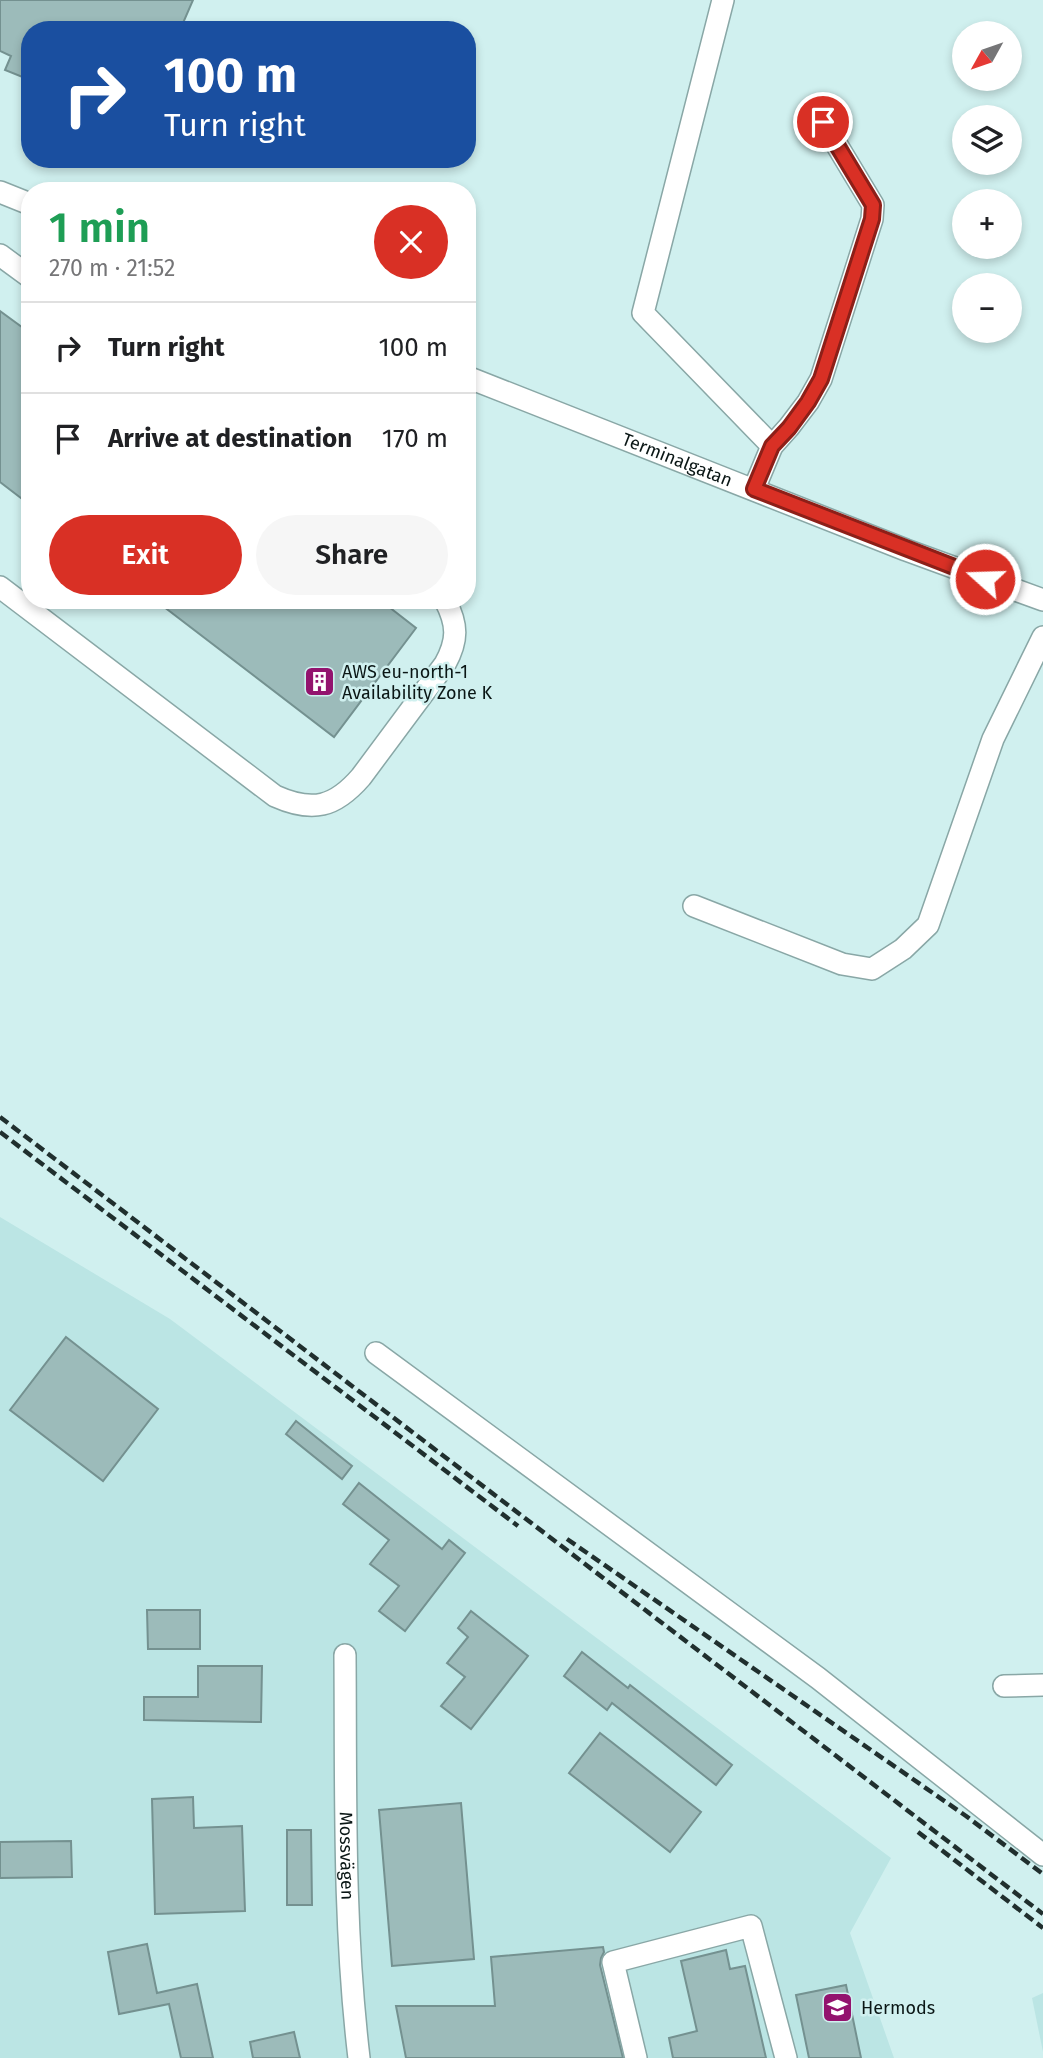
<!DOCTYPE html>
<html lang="en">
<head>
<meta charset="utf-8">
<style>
  :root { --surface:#fff; --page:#f6f6f6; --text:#202124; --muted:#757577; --line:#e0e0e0; --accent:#d93025 }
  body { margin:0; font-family:"Fira Sans",sans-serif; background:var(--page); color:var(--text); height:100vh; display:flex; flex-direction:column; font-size:26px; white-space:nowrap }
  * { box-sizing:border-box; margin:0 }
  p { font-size:23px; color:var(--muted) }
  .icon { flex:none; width:38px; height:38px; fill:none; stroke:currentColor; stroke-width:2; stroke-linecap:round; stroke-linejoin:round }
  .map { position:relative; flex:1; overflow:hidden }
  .side { position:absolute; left:21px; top:182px; width:455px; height:427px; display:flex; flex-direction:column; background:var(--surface); border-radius:28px; box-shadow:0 4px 10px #0003 }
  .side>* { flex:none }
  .banner { position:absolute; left:21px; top:21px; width:455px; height:147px; border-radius:28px; box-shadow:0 4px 10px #0003; background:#1a4fa0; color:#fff; overflow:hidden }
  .needle { width:46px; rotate:230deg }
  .tools { position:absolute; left:952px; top:21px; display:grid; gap:14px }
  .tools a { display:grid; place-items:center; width:70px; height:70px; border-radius:50%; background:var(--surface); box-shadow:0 4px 10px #0003; font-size:35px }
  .pin { position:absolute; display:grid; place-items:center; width:60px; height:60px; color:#fff; margin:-30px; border:4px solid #fff; border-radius:50%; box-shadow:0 2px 7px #0007 }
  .me { position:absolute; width:77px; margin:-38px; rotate:290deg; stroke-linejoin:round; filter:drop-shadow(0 0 5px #0008) }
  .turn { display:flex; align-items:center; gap:24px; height:147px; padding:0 28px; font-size:32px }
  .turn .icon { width:91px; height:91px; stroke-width:2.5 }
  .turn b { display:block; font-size:49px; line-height:60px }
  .round { display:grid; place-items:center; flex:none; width:74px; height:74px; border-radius:37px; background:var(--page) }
  .head { display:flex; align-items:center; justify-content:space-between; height:119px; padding:0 28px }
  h1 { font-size:42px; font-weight:600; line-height:52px; color:#1e9e55 }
  .cta { display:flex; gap:14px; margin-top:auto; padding:14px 28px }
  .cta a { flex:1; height:80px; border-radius:42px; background:var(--accent); color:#fff; font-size:28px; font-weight:600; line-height:80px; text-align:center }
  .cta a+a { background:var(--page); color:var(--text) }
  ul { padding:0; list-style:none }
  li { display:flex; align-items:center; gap:21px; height:91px; padding:0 28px; border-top:2px solid var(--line) }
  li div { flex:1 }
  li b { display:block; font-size:26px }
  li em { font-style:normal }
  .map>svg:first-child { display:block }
</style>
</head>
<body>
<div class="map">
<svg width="1043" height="2058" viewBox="0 0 1043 2058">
  <rect width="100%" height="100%" fill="#d0f0ef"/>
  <!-- built -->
  <g fill="#bbe5e4">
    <polygon points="0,1217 170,1319 891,1858 850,1933 894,2058 0,2058"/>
    <polygon points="1043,1993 1043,2052 1032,1998"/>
  </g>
  <!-- building -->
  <g fill="#9cbbba" stroke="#749190" stroke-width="2">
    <polygon points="0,0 193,0 180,30 30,30 30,80 5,70 11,56 0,51"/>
    <polygon points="0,311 30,333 30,505 0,482"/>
    <polygon points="155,600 380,600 416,628 334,737"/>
    <polygon points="66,1337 158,1409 103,1481 10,1410"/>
    <polygon points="296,1421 352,1466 342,1479 286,1434"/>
    <polygon points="359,1483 442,1549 449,1540 465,1553 405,1631 379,1611 399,1586 370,1564 389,1540 343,1504"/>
    <polygon points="147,1610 200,1610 200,1649 148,1649"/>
    <polygon points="471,1611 528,1656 471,1729 441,1706 465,1677 447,1663 468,1637 458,1628"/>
    <polygon points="582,1652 628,1688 630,1685 732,1765 716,1785 612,1703 607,1710 564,1676"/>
    <polygon points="198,1666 262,1666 261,1722 144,1720 144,1697 198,1697"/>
    <polygon points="600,1733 701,1812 670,1852 569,1773"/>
    <polygon points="193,1797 194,1828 242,1826 245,1911 155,1914 152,1799"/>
    <polygon points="461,1803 474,1959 392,1966 379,1810"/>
    <polygon points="287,1830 311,1830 312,1905 287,1905"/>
    <polygon points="71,1841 72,1877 0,1878 0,1842"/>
    <polygon points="147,1944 157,1993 197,1984 213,2058 181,2058 169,2004 119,2014 108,1952"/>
    <polygon points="603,1947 604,1952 601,1958 600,1965 623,2058 406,2058 396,2006 495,2006 491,1957"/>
    <polygon points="726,1950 730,1969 745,1966 766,2058 673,2058 669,2038 697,2031 681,1961"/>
    <polygon points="846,1985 861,2058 809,2058 796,1995"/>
    <polygon points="294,2032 300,2058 253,2058 250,2042"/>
  </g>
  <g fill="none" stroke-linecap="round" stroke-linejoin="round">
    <defs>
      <g id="minor">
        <polyline points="723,0 643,313 772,446"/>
        <polyline points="0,192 30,204"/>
        <polyline points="0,255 30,277"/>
        <path id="s1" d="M467,377L906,550L1043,600"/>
        <polyline points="754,489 772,446 789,427 808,402 821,379 872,219 873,205 823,122"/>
        <path d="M0,587L275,796C313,813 335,807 361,777L445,664C458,640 458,625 445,600"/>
        <polyline points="694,906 842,964 872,969 903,949 928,925 993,739 1043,637"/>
        <polyline points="376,1353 818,1678 1043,1855"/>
        <path id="s2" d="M345,1655C346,1789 343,1924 359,2058"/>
        <polyline points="1004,1686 1043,1685"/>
        <polyline points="636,2058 613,1962 751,1926 786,2058"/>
      </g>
    </defs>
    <!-- minor casing -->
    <use href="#minor" stroke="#89a7a6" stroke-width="24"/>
    <!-- minor -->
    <use href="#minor" stroke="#fff" stroke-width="21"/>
    <!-- rail -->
    <g stroke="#202f2e" stroke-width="4.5" stroke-dasharray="10 5" stroke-linecap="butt">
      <polyline points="0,1117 1043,1914"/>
      <polyline points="0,1132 518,1526"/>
      <polyline points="567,1539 966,1816 1043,1874"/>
      <polyline points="918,1832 1043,1928"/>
    </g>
  </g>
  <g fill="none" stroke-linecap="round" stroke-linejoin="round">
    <defs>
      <polyline id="route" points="823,122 873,205 872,219 821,379 808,402 789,428 772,446 754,489 985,579"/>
    </defs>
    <!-- route casing -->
    <use href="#route" stroke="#8d1f18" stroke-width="18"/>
    <!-- route -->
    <use href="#route" stroke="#d93025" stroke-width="12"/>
  </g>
  <!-- icons -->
  <defs>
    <symbol id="building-square" viewBox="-11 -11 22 22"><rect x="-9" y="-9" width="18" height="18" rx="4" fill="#93136e" stroke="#d0f0ef"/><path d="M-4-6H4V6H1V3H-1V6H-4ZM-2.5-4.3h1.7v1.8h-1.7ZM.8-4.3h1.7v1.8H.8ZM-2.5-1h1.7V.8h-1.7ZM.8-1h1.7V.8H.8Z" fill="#fff"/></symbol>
    <symbol id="school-square" viewBox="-11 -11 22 22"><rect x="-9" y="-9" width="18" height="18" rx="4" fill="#93136e" stroke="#d0f0ef"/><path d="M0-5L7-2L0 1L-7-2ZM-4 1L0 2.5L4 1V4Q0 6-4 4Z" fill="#fff"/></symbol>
  </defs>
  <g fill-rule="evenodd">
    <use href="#building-square" x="302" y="664" width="35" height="35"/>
    <use href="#school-square" x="820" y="1990" width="35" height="35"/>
  </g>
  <g text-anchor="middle" stroke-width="5" stroke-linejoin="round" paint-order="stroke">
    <!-- street labels -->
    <g font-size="18" fill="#0a1615" stroke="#d0f0ef">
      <text dy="6" stroke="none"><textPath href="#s1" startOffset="226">Terminalgatan</textPath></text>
      <text dy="6" stroke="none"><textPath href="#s2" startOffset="201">Mossvägen</textPath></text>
    </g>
    <!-- poi labels -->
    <g font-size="18" fill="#0a1615" stroke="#d0f0ef" text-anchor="start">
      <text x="342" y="678">AWS eu-north-1<tspan x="342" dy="21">Availability Zone K</tspan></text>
      <text x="861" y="2014">Hermods</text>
    </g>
  </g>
</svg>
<div class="tools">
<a><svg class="needle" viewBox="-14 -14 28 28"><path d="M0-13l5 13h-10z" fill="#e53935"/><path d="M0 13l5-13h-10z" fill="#757577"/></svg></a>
<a><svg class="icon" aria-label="layers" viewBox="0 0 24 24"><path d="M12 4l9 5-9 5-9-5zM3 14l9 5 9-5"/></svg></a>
<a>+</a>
<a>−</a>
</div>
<div class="pin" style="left:823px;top:122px;background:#d93025"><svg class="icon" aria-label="arrive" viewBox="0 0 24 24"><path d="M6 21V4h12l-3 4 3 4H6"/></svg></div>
<svg class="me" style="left:985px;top:579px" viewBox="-20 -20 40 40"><circle r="17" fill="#d93025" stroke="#fff" stroke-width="3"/><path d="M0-11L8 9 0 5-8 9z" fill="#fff"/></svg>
<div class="banner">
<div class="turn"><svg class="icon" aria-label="right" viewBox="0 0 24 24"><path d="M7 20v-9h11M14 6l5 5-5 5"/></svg><div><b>100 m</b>Turn right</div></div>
</div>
<section class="side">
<div class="head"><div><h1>1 min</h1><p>270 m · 21:52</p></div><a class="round" style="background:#d93025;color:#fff"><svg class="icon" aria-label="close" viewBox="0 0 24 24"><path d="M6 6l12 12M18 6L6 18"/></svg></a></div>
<ul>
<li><svg class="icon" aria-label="right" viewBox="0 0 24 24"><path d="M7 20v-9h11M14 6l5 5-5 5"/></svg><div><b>Turn right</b></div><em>100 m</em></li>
<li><svg class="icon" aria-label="arrive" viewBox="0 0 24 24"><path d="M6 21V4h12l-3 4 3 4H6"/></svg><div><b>Arrive at destination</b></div><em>170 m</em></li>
</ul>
<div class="cta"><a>Exit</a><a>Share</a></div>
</section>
</div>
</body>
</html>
